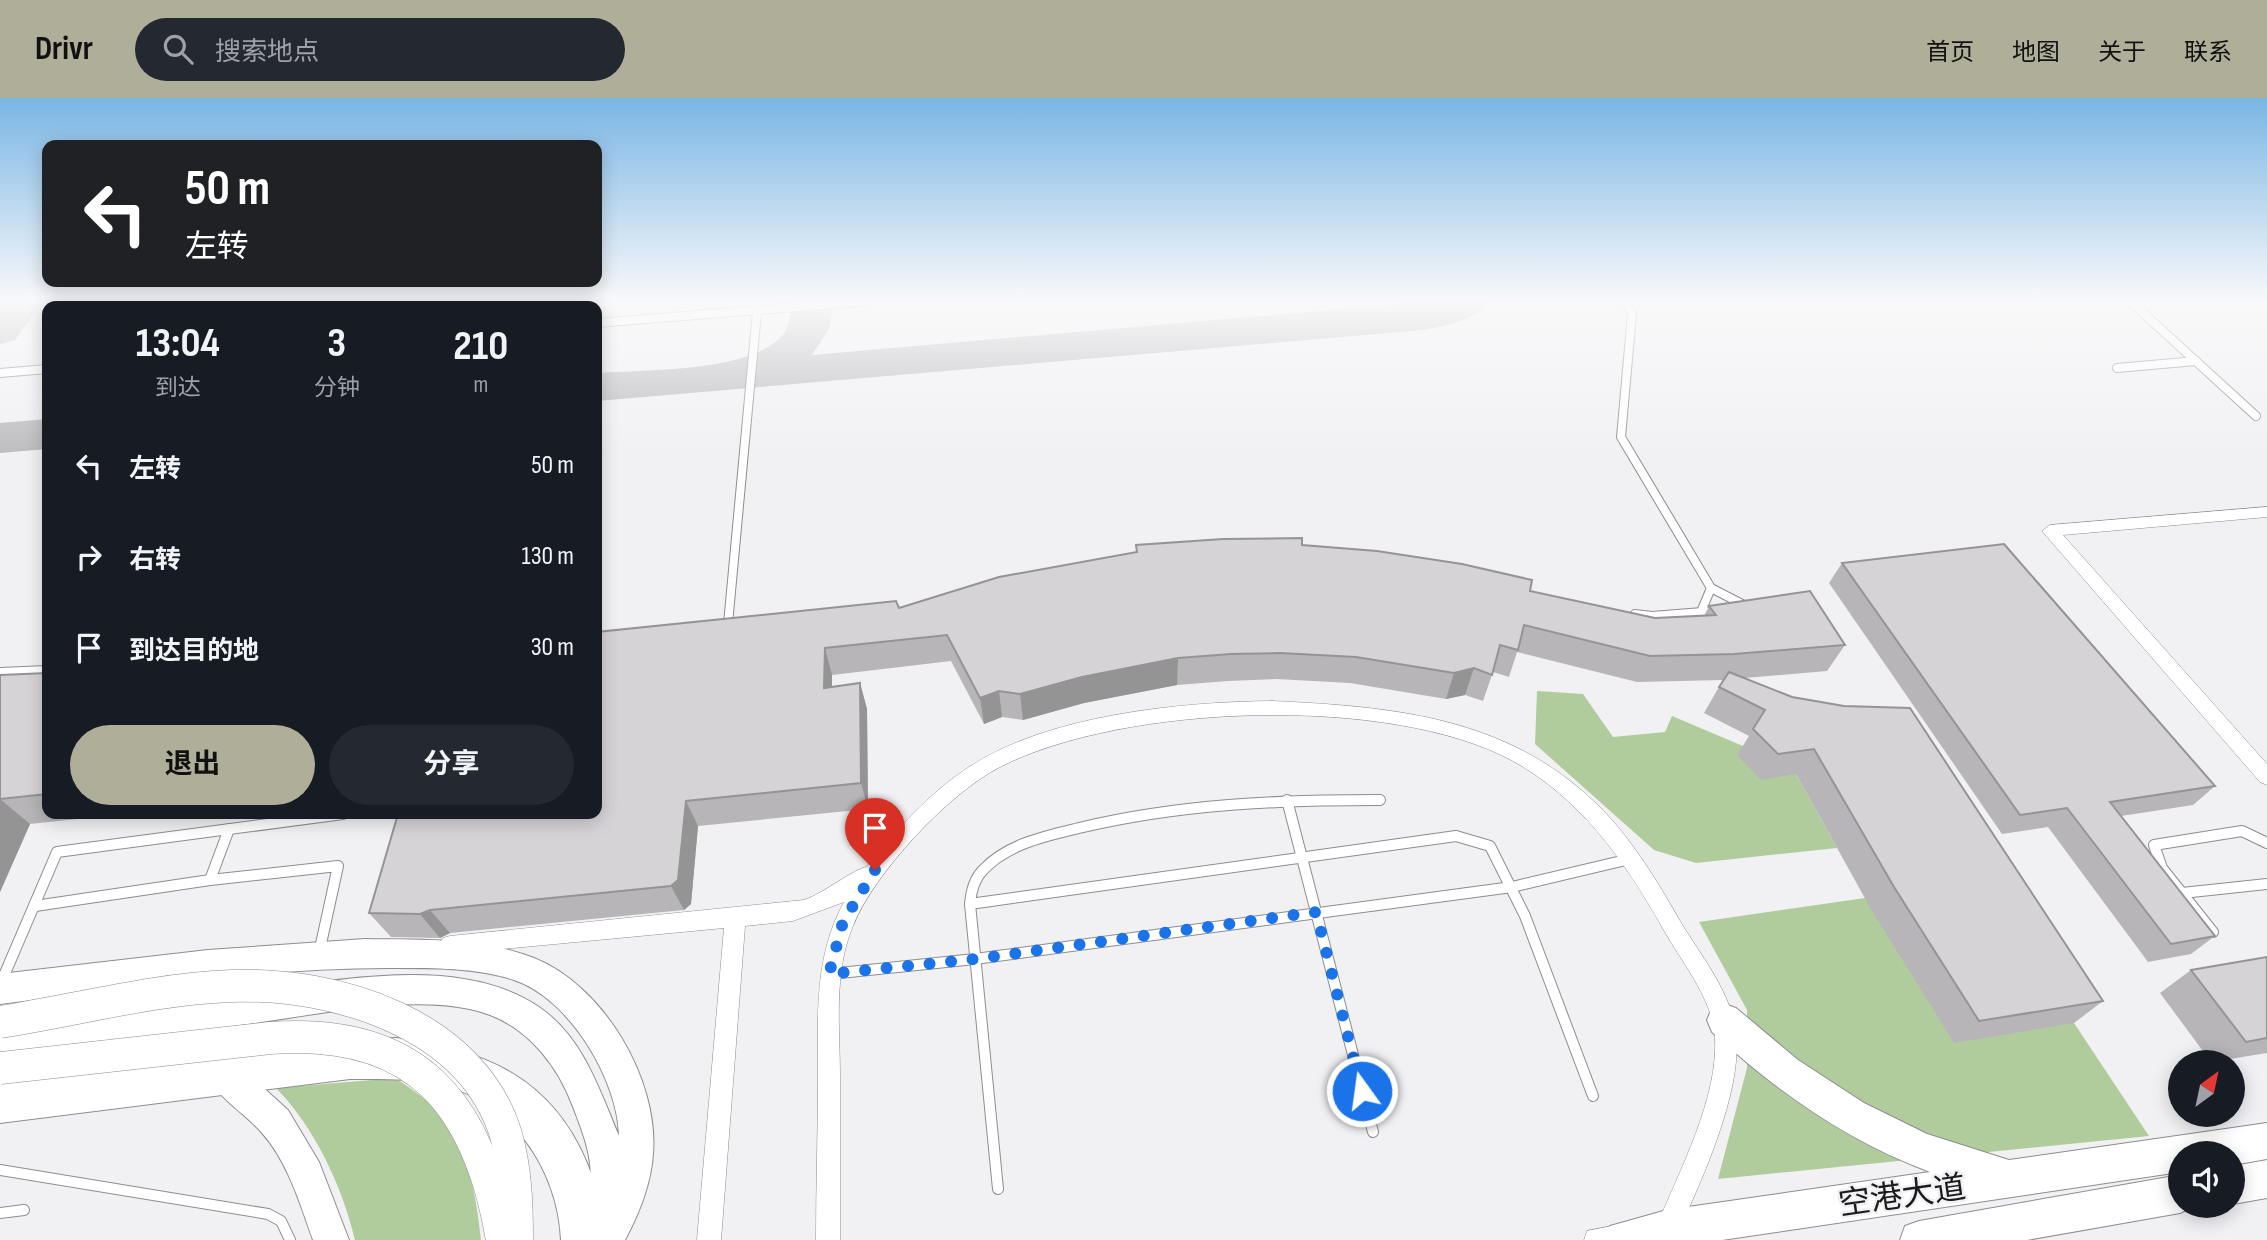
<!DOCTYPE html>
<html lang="zh">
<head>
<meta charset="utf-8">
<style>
  :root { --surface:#171b24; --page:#242831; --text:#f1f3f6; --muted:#9ea1a6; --accent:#afae98 }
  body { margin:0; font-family:"Sofia Sans Condensed","Noto Sans SC",sans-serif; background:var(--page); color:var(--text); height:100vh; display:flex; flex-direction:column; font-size:26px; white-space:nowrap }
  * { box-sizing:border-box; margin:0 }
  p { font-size:23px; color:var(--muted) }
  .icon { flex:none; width:38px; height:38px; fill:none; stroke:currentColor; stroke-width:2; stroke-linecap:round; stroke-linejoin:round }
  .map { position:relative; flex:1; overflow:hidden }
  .drawer { position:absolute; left:42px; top:203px; width:560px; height:518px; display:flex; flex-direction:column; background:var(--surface); border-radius:14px; box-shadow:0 4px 18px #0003 }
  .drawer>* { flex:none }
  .top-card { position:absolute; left:42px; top:42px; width:560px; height:147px; border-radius:14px; box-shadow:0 4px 18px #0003; background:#202124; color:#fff; overflow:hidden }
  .needle { width:46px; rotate:33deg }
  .buttons { position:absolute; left:2168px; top:952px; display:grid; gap:14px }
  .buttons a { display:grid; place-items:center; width:77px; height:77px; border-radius:50%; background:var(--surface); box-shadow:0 4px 18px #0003; font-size:35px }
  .pin { position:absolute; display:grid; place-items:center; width:60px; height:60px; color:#fff; margin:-72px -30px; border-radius:50% 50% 50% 0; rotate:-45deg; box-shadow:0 0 7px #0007 }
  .pin .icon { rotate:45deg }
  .me { position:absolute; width:77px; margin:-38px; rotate:346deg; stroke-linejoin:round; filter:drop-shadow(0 0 5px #0008) }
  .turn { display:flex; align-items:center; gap:24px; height:147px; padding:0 28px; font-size:32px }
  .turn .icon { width:91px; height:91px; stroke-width:2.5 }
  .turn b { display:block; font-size:49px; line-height:60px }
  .eta { display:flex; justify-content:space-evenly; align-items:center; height:119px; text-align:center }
  .eta b { font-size:42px; font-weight:700; line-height:49px }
  .action { display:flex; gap:14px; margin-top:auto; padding:14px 28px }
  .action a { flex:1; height:80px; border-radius:42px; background:var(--accent); color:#111; font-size:28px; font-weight:700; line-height:80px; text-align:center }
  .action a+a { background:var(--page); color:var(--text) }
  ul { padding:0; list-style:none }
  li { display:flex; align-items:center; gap:21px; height:91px; padding:0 28px }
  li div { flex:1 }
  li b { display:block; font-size:26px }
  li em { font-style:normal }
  header { display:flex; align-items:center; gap:42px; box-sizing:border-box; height:98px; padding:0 35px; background:var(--accent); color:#111 }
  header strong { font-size:33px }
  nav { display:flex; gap:38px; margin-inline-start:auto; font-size:24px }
  .search { width:490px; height:63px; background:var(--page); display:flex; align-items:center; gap:18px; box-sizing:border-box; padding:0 24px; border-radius:38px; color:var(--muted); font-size:26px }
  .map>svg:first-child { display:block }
</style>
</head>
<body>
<header>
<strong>Drivr</strong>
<div class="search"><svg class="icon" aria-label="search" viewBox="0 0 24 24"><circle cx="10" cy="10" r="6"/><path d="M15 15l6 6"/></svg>搜索地点</div>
<nav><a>首页</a><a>地图</a><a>关于</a><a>联系</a></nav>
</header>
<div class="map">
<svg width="2267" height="1142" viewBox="0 0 2267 1142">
  <rect width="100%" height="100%" fill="#f1f1f4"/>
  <!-- green -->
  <g fill="#b0cc9d">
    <polygon points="1537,593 1583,596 1613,639 1665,634 1672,618 1743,648 1796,676 1837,750 1696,765 1654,752 1535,646"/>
    <polygon points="1865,800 2074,925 2149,1038 1718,1081 1747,970 1747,912 1699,824"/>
    <path d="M396,980C409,990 424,999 435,1010C468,1044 476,1097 481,1142H355C342,1088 315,1030 276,990Z"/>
  </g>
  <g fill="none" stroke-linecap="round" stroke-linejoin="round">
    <!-- taxiway -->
    <g fill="#bababd" fill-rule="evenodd">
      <polygon points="0,203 43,203 15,242 0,246"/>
      <path d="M792,203H834L829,231L812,257L1433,203H1489C1475,223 1446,228 1423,232L597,303V275C643,271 756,275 784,235C790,226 791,214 792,203Z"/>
      <polygon points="47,321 47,351 0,355 0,325"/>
    </g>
    <defs>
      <g id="lane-far1">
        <polyline points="1625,203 1632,216 1621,339 1711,490 1701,514"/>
        <polyline points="2130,203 2256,318"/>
        <polyline points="597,225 870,203"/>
        <polyline points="2117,270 2196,263"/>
        <polyline points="0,275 47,271"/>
        <polyline points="1711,490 1746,508"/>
        <polyline points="1635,516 1652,518 1715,513"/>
        <polyline points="728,526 758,203"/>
        <polyline points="0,574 47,572"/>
      </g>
      <g id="lane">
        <polyline points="1287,702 1373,1034"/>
        <polyline points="229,731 210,782 338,768 319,855"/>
        <polyline points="2182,795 2267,786"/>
        <polyline points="970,806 1456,738 1490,748 1525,818 1593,998"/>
        <polyline points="35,808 210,782"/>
        <polyline points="2213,834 2162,770 2154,747 2242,733 2267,745"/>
        <polyline points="830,876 975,861 1512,789 1630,761"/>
        <polyline points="0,887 57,754 343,716"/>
        <polyline points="0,1072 268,1116 281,1123 290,1142"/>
        <path d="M998,1091L970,806C971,794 974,781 983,772C1007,746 1046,738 1079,730C1179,706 1278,702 1380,702"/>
        <polyline points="0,1115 24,1112"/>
      </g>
      <g id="street">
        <polygon points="2267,409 2267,419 2063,437 2267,666 2267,687 2260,684 2042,433 2050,427"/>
        <path d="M1272,603C1401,609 1520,620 1612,722C1639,753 1660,788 1680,823C1701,858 1732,895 1736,936C1743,993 1700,1087 1676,1138L1668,1142L1660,1138L1656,1130C1679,1073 1719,1000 1715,938C1712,899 1680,862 1662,829C1625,763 1580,700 1513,663C1390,596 1123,606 1000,669C949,695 874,775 853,828C833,875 840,930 840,980C840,1034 840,1088 840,1142H816C816,1087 818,1031 818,976C818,916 814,859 844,804L793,823L745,828L721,1142H697L724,830L450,856L443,854L440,847L443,840L450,838L804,802C823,796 855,770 867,769C896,732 929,695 969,669C1048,617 1180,604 1272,603Z"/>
        <polygon points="1627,1125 1636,1128 1639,1137 1637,1142 1584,1142 1587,1133"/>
      </g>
      <g id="secondary">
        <path d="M365,841C421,842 481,839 534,860C604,888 659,982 653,1056C651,1086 639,1116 625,1142H581L579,1137C596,1079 595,1065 573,1009C559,970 530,932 490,917C426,892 315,917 248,926C165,937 83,948 0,960V928C74,919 148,909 221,899C316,887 454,851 539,909C583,939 599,991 619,1038C618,982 569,900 514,882C478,870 435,870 398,870C264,869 132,890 0,906V876L208,852Z"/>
        <path d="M224,960L236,965L288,1012L319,1064L349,1142H313C300,1106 288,1064 262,1035C245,1015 218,1001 207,976L212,965Z"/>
      </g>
      <g id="primary">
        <path d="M1724,906L1736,910L1798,962L1864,1005L1927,1036L2009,1062L2267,1025V1061L2233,1067V1055H2180V1074L1722,1142H1605L1610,1128L1667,1112L1930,1074C1847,1043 1776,993 1712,934L1707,922L1712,910Z"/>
        <polygon points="2267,1062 2267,1100 2233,1106 2233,1068"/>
        <polygon points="2180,1077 2180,1108 2194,1108 2180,1115 2027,1142 1900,1142 1905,1128 1919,1123"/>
      </g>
      <path id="highway" d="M396,940C483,951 551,979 587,1065C597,1090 605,1115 607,1142H561C558,1072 512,1003 441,987C411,980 380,981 350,981L0,1025V983L303,945Z"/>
    </defs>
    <!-- lane-far1 casing -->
    <use href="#lane-far1" stroke="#8d8d90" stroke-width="10"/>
    <!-- lane casing -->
    <use href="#lane" stroke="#8d8d90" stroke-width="12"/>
    <!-- street casing -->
    <use href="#street" stroke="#8d8d90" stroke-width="1"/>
    <!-- secondary casing -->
    <use href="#secondary" stroke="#8d8d90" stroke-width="2"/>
    <!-- primary casing -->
    <use href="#primary" stroke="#8d8d90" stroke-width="2"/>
    <!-- highway casing -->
    <use href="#highway" stroke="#8d8d90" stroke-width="2"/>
    <!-- lane-far1 -->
    <use href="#lane-far1" stroke="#fff" stroke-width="8"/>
    <!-- lane -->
    <use href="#lane" stroke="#fff" stroke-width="10"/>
    <!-- street -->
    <use href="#street" fill="#fff" fill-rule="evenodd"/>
    <!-- secondary -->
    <use href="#secondary" fill="#fff" fill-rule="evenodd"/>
    <!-- primary -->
    <use href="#primary" fill="#fff" fill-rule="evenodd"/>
    <!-- highway -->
    <use href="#highway" fill="#fff" fill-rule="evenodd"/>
    <defs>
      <g id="secondary-bridge">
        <path d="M0,924C77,912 153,891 231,888C335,884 472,925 506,1037C516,1072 517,1106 517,1142"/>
        <path d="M0,970L270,940C416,929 479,1005 502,1142"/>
      </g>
    </defs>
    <!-- secondary-bridge casing -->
    <use href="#secondary-bridge" stroke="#8d8d90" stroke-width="33" stroke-linecap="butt"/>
    <!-- secondary-bridge -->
    <use href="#secondary-bridge" stroke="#fff" stroke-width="32"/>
  </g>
  <!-- wall -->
  <g fill="#b7b5b7">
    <polygon points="1136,447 1302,447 1655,520 1704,518 1709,508 1845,547 1827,573 1745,580 2103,903 2074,925 1954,945 1872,813 1796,676 1761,682 1737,657 1749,638 1704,615 1723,582 1637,584 1517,554 1509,579 1493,574 1483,603 1465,597 1446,601 1350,585 1277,581 1228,583 1177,587 1084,605 1023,622 1002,619 984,626 951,563 832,577 832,589 860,585 867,611 868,711 698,728 691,806 684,812 450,835 440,840 391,839 369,815 597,534 899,510 1136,454"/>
    <polygon points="1842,465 2215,688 2193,707 2121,718 2215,838 2191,856 2148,864 2048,729 2002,736 1829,485"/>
    <polygon points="47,575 47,716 125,716 30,726 0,794 0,577"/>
    <polygon points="2267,859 2267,955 2211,964 2160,895 2191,872"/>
  </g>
  <!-- shaded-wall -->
  <g fill="#959495">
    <polygon points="825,550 832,577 832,616 824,590"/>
    <polygon points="1178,560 1177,587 1084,605 1023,622 1020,596 1082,579"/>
    <polygon points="1474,570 1465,597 1446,601 1454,575"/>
    <polygon points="860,585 867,611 868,711 861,685"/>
    <polygon points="999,593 1002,619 984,626 980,600"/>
    <polygon points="0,701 30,726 0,794"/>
    <polygon points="686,703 698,728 691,806 684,812 671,788"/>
    <polygon points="430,812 450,835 440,840 420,816"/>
  </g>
  <!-- building -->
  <g fill="#d5d3d5" stroke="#959495" stroke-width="2">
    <polygon points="1302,440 1302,447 1377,453 1462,466 1532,482 1530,493 1655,520 1716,517 1709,508 1810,493 1845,547 1734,556 1650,558 1524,527 1518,552 1500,547 1492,577 1474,570 1454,575 1356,559 1280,555 1231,556 1178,560 1082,579 1020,596 999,593 980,600 947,537 825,550 824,590 860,585 861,685 686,703 678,782 671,788 430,812 420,816 369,815 398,716 597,716 597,534 896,503 899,510 999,479 1137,454 1136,447 1223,441"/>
    <polygon points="2004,446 2215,688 2110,704 2215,838 2171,846 2067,710 2020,717 1842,465"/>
    <polygon points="1729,574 1792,599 1844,608 1910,610 2103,903 1979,923 1894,789 1814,651 1778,656 1753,631 1765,612 1719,589"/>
    <polygon points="47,575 47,696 0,701 0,577"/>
    <polygon points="2267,859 2267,940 2246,944 2191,872"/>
  </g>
  <!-- sky -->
  <linearGradient id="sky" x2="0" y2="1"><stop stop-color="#7ab6e4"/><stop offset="0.56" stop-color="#f9f9fa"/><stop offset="1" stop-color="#f9f9fa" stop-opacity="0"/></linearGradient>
  <rect width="2267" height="363" fill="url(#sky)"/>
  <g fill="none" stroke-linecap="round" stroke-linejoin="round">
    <!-- route -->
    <polyline stroke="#1a73e8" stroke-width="12" stroke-dasharray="0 21.6" points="875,772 843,824 829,876 975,861 1316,814 1362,993"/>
  </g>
  <g text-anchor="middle" stroke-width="5" stroke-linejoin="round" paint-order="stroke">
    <!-- near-street labels -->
    <g font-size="32" fill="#1b1b1c" stroke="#f1f1f4">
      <text transform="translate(1902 1097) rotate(-8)" y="11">空港大道</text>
    </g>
  </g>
</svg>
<div class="buttons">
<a><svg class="needle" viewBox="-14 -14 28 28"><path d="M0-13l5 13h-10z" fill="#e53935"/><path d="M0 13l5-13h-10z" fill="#9ea1a6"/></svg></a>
<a><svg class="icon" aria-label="sound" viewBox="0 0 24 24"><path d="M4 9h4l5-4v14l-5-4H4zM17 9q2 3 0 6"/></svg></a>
</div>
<div class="pin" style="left:875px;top:772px;background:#d93025"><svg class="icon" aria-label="arrive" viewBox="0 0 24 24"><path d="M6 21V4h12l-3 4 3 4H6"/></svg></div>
<svg class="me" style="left:1362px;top:993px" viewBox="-20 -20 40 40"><circle r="17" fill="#1a73e8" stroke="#fff" stroke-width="3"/><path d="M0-11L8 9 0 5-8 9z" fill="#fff"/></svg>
<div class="top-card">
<div class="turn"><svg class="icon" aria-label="left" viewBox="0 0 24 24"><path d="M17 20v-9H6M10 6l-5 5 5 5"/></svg><div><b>50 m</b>左转</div></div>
</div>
<section class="drawer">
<div class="eta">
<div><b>13:04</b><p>到达</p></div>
<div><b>3</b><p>分钟</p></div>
<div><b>210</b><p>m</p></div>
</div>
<ul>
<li><svg class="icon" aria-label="left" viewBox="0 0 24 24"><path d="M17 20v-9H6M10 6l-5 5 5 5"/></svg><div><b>左转</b></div><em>50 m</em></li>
<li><svg class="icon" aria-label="right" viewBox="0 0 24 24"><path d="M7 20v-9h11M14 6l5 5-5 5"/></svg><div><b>右转</b></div><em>130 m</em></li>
<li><svg class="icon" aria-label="arrive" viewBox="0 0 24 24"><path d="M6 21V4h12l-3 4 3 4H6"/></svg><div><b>到达目的地</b></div><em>30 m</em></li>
</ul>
<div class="action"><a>退出</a><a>分享</a></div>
</section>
</div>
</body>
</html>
